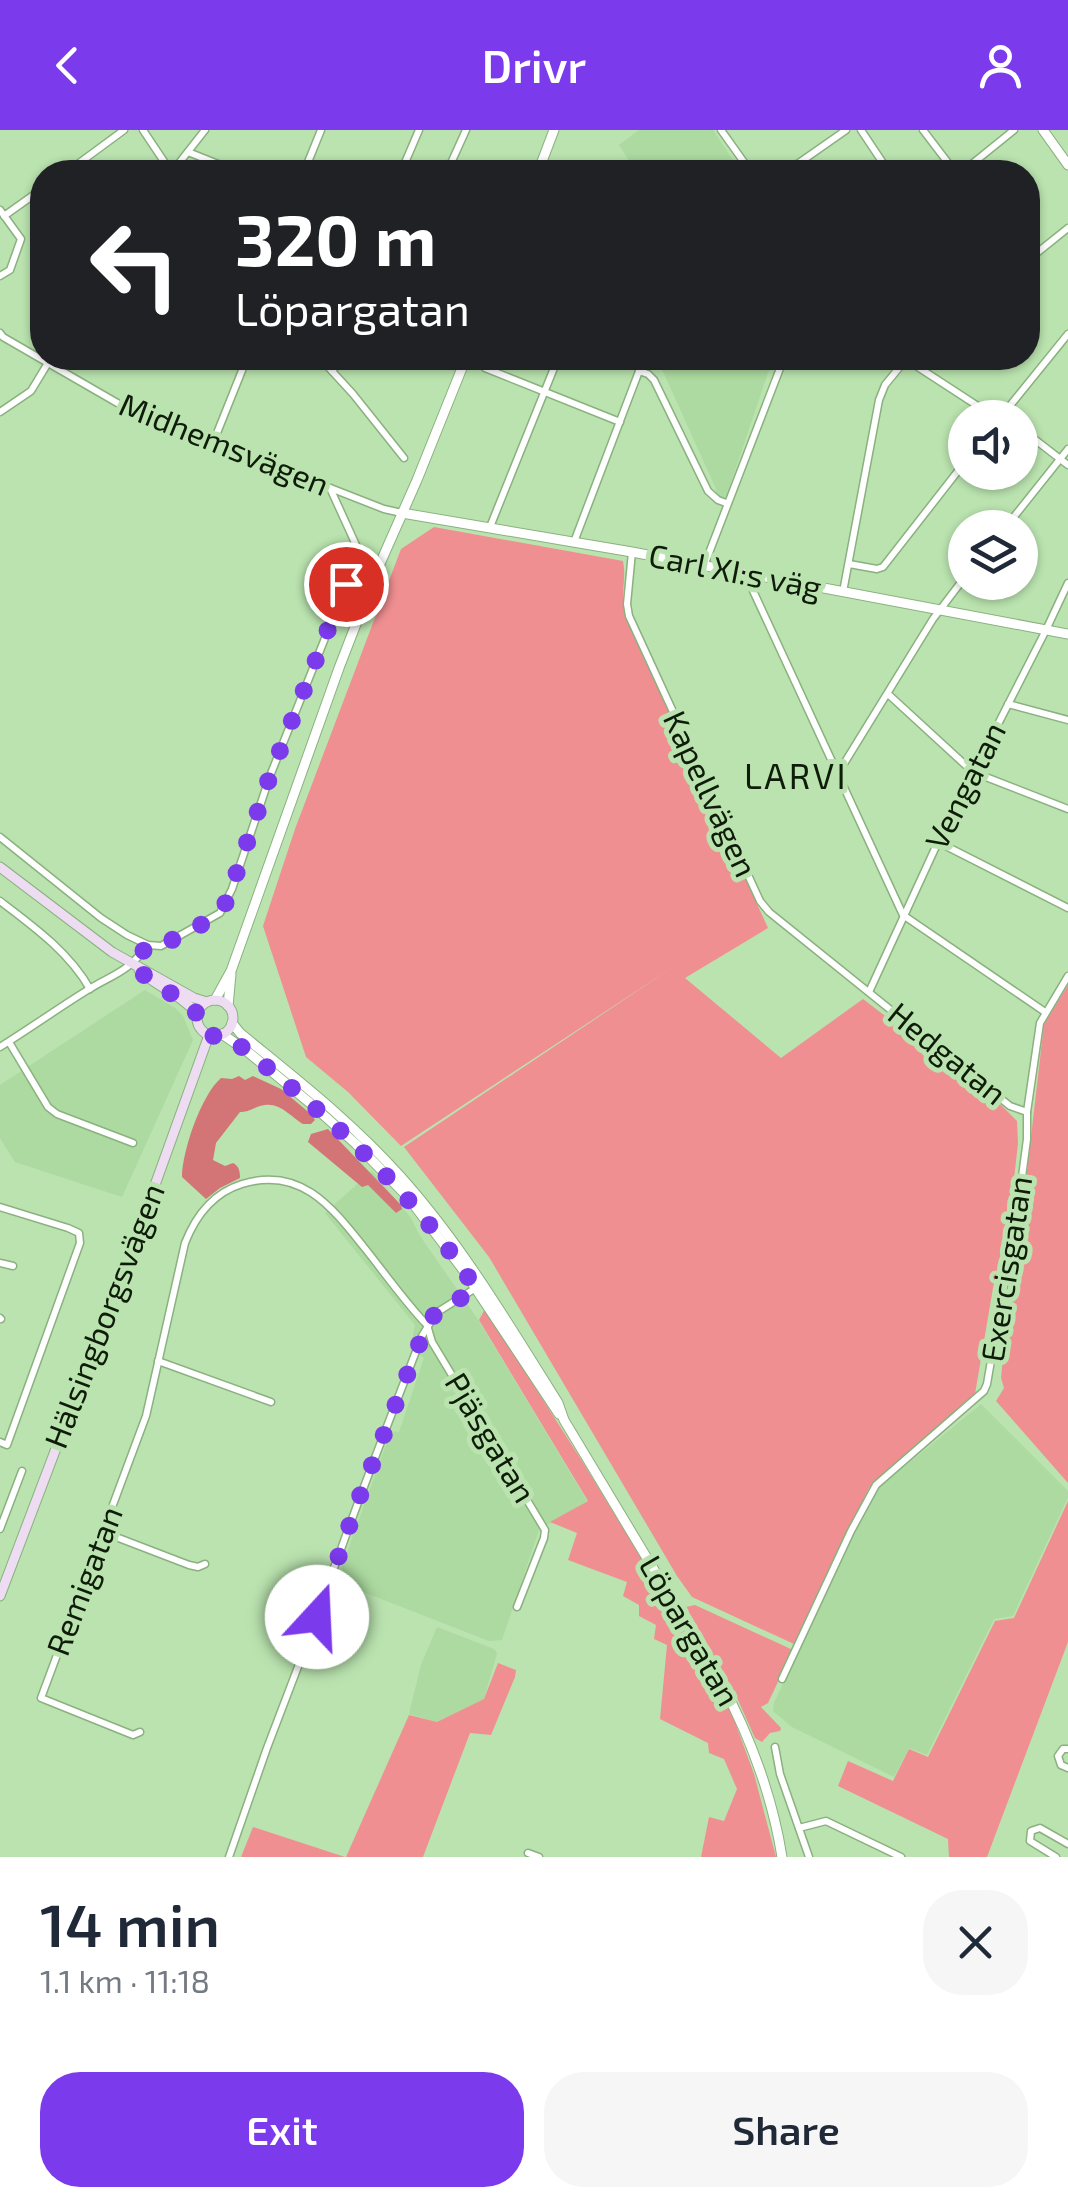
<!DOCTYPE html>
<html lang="en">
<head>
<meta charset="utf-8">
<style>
  :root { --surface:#fff; --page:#f6f6f7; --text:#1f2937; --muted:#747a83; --accent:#7c3aed }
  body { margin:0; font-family:"Exo 2",sans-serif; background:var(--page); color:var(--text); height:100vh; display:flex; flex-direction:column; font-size:38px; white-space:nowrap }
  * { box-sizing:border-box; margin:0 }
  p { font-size:32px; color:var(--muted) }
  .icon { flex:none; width:55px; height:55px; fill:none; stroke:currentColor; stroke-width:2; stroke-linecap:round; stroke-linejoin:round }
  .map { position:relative; height:1727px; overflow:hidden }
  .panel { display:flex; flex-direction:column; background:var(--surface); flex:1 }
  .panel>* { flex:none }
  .top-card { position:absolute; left:30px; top:30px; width:1010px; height:210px; border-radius:40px; box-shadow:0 2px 8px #0004; background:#202124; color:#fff; overflow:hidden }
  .controls { position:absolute; left:948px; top:270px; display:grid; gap:20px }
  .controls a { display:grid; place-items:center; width:90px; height:90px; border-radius:50%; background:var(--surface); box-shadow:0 2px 8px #0004; font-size:50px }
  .pin { position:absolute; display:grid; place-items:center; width:85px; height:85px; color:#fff; margin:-42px; border:5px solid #fff; border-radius:50%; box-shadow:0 2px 10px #0007 }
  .me { position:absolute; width:110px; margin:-55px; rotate:20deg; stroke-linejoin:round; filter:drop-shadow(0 0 8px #0008) }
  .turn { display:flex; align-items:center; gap:35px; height:210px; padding:0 40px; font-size:45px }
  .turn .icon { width:130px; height:130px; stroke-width:2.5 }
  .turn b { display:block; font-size:70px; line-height:85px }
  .round { display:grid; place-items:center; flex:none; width:105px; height:105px; border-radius:40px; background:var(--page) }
  .overview { display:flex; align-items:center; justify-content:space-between; height:170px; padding:0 40px }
  h1 { font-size:60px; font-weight:600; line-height:75px }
  .button { display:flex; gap:20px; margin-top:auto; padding:20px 40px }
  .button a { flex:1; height:115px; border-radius:40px; background:var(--accent); color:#fff; font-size:40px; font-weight:600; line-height:115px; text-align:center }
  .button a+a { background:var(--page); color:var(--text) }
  header { display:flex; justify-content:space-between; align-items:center; height:130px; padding:0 40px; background:var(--accent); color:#fff; font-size:45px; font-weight:600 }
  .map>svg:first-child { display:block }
</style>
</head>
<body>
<header><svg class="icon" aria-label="back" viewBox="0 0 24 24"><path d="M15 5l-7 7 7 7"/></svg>Drivr<svg class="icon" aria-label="person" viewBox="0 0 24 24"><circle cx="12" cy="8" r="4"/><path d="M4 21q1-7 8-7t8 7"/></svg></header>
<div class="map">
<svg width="1068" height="1727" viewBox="0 0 1068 1727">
  <rect width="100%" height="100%" fill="#bae3af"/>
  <!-- built -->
  <g fill="#acdaa0">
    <polygon points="639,0 713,0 741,42 636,42 619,15"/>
    <polygon points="657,228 756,228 771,234 726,367 717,368 716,359"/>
    <polygon points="145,860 175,878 183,886 193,910 122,1067 15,1032 0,1008 0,955"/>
    <polygon points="372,1041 411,1088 420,1106 479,1191 587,1371 539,1400 502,1510 489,1511 340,1453 342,1436 391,1301 399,1302 424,1228 411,1216 415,1195 325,1083"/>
    <polygon points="981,1274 1068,1361 1068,1367 1013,1486 994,1489 927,1625 909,1618 894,1647 792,1597 773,1581 774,1573 875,1361"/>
    <polygon points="437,1497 494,1519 497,1523 484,1569 437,1592 409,1584 421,1535"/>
  </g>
  <!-- green -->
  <g fill="#f08f91">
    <path d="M434,397L623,431C627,450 619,468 626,487L768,798L685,848L781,928L863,869L1001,975L1017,991L1018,1013L1010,1086L993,1158L975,1264L869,1358L794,1514L692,1467L677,1446L489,1127L404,1017L673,837L401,1016L348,962L306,927L263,796L295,699L401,419Z"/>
    <polygon points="1068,855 1068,1353 996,1271 1004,1258 1001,1248 1013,1126 1024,1068 1044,894"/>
    <polygon points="485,1179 582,1331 693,1513 732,1584 754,1644 776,1727 701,1727 709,1687 724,1691 737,1659 724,1629 709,1623 708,1613 660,1589 667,1515 654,1509 656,1495 639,1486 639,1475 623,1466 627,1452 568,1430 577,1403 550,1392 588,1371 479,1190"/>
    <polygon points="1068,1371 1068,1512 987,1727 949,1727 948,1709 838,1656 848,1631 893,1651 909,1619 928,1627 995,1491 1014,1488"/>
    <polygon points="695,1475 793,1520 768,1573 761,1577 781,1598 780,1601 770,1603 762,1612 755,1608 734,1561 686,1477"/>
    <polygon points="498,1533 516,1540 515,1547 491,1605 470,1603 423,1727 346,1727 409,1585 437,1592 484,1569"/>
    <polygon points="253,1697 345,1727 241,1727"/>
  </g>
  <!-- forest -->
  <g fill="#d37476">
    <path d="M239,946L245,950L253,946L281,959L312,985L315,990L311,994H303C291,987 281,973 265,975C255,976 251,982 240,982L216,1013L213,1030L225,1036L233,1033C239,1036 240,1041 240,1048L220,1058L206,1069L182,1047C182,1022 201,965 221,948L232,949Z"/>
    <polygon points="328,999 401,1075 402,1079 396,1083 368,1055 362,1057 308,1012 311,1004"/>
  </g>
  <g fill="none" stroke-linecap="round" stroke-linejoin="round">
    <defs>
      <g id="minor">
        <polyline points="143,0 171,42"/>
        <polyline points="721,0 751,42"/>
        <polyline points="861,0 889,42"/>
        <polyline points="923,0 955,42"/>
        <polyline points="188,22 238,42"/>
        <polyline points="451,34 469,40 468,42"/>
        <polyline points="67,42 124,0"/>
        <polyline points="172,42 205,0"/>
        <polyline points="304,42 321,0"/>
        <polyline points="401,42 419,0"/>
        <polyline points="447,42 466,0"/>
        <polyline points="786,42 846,0"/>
        <polyline points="962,42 1014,0"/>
        <polyline points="0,80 21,109 10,140 0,146"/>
        <polyline points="4,86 42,59"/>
        <polyline points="1028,130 1068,98"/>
        <polyline points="0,203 3,207 126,278 384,379 402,383"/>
        <polyline points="320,228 353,264 404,328"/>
        <polyline points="904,228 990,284 1003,288"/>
        <polyline points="485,238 620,292"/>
        <polyline points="332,241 343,228"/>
        <polyline points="639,241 648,244 654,250 708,361 718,370 726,373"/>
        <polyline points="0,282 31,261 51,228"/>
        <polyline points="1000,288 1068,204"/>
        <polyline points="1020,298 1068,335"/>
        <polyline points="213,313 247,228"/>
        <polyline points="490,397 558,228"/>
        <polyline points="1005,398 1068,319"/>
        <polyline points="574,412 644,228"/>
        <polyline points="632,422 627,474 629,486 760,771 769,782 1010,976 1027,982"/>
        <polyline points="849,434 877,439 883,437 965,332"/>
        <polyline points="704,436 784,228"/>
        <polyline points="750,445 749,452 903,785 1045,882"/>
        <polyline points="843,462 879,270 885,255 907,228"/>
        <polyline points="888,564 973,642 1068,679"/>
        <polyline points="1008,574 1068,590"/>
        <polyline points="837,645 933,489 965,447"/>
        <polyline points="0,707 101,788 127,805 148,815 161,816 220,783 232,759 270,646 357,428 356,415 330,358"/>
        <polyline points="938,712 1068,778"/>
        <path d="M0,771C33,796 69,822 90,859"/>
        <polyline points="869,862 938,712 1046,500 1068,453"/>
        <polyline points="9,912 48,977 57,984 133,1013"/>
        <path d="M0,917C29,899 57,879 86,861C115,843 126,844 148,815"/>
        <polyline points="0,1077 68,1098 79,1103 80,1113 7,1315 0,1312"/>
        <polyline points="0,1133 13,1136"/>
        <polyline points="0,1188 1,1189"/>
        <polyline points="158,1231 271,1272"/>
        <polyline points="0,1399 22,1341"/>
        <polyline points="103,1402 189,1435 198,1437 205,1434"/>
        <polyline points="317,1486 328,1467 329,1456"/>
        <polyline points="782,1549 851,1401 876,1355 984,1261 987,1254 1020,1062 1027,1009 1027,982 1040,893 1068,846"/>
        <path d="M140,1602L133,1605L41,1568L146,1286L185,1113C196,1085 213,1063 242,1054C300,1036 331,1076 363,1116C384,1142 404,1171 427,1195L432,1212L545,1400L544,1408L517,1477"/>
        <polyline points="775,1617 780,1644 809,1727"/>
        <polyline points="1068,1619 1063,1619 1058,1626 1061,1635 1068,1638"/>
        <polyline points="799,1698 826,1691 901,1727"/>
        <polyline points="528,1723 539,1727"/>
        <path d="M229,1727L267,1618L317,1487C320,1466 333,1443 340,1422C366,1349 394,1278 422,1206L436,1183L479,1156"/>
        <polyline points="1056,1727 1030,1711 1031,1701 1040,1698 1068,1714"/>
      </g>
      <g id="tertiary">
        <polyline points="1043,0 1068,35"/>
        <polyline points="538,42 554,0"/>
        <polyline points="402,383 632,422 1068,504"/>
        <polyline points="215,870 231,841 339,538 375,445 417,350 466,228"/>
        <polyline points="228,876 231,844"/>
        <path d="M232,893L240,903C296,949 352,992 400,1046C462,1115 509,1195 558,1273L564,1290L719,1548C749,1604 772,1664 782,1727"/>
        <polyline points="222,904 248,922 310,973 356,1014 408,1067 464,1141 559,1284"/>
      </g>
      <g id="secondary">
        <polyline points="0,737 112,822 194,868 207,872"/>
        <path d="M139,840C157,857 182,865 197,884"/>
        <circle cx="215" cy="888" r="18"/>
        <polyline points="0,1466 137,1105 209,905"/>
      </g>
    </defs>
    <!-- minor casing -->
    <use href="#minor" stroke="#8ab17f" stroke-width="9"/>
    <!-- tertiary casing -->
    <use href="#tertiary" stroke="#8ab17f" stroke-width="11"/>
    <!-- secondary casing -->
    <use href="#secondary" stroke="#8ab17f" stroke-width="11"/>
    <!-- minor -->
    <use href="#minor" stroke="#fff" stroke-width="6"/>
    <!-- tertiary -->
    <use href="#tertiary" stroke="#fff" stroke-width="9"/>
    <!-- secondary -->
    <use href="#secondary" stroke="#eddcf2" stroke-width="9"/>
  </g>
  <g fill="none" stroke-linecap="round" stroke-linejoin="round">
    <!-- route -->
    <path stroke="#7c3aed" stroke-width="18" stroke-dasharray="0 32.4" d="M317,1487L322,1465L329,1454L358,1371L427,1194L436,1183L476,1159C412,1060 326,983 234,911L222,904L214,906L205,903L198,895L197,884L190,875L149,850L133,834L148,815C171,816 215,790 227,771L270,646L346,454"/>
  </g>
  <g text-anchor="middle" stroke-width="10" stroke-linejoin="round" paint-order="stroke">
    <!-- street labels -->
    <g font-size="32" fill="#0e1c09" stroke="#bae3af">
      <text transform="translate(224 315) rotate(22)" y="11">Midhemsvägen</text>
      <text transform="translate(735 442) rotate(11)" y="11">Carl XI:s väg</text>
      <text transform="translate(966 656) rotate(-63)" y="11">Vengatan</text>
      <text transform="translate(710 664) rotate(65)" y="11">Kapellvägen</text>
      <text transform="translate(947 924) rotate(39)" y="11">Hedgatan</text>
      <text transform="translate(1007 1139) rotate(-81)" y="11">Exercisgatan</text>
      <text transform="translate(105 1186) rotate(-69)" y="11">Hälsingborgsvägen</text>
      <text transform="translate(490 1308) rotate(59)" y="11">Pjäsgatan</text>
      <text transform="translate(85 1451) rotate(-69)" y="11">Remigatan</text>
      <text transform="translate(689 1501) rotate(60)" y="11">Löpargatan</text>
    </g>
    <!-- neighbourhood labels -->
    <g font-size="35" letter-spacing="2.5" fill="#0e1c09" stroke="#bae3af">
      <text x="796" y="659">LARVI</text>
    </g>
  </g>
</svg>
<div class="controls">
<a><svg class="icon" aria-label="sound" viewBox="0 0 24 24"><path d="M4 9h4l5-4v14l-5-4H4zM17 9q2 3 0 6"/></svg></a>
<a><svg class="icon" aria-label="layers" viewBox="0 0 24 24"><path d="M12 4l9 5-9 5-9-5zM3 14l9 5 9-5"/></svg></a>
</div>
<div class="pin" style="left:346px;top:454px;background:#d93025"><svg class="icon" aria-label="arrive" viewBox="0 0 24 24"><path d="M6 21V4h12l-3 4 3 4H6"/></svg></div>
<svg class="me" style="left:317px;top:1487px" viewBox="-20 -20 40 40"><circle r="19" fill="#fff"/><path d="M0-13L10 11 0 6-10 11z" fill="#7c3aed"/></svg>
<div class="top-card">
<div class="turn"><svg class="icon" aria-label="left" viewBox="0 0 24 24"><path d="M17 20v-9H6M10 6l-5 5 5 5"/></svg><div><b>320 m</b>Löpargatan</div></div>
</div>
</div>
<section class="panel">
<div class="overview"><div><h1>14 min</h1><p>1.1 km · 11:18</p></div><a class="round"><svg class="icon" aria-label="close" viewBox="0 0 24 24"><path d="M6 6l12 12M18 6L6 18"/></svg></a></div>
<div class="button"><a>Exit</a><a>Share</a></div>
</section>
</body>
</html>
